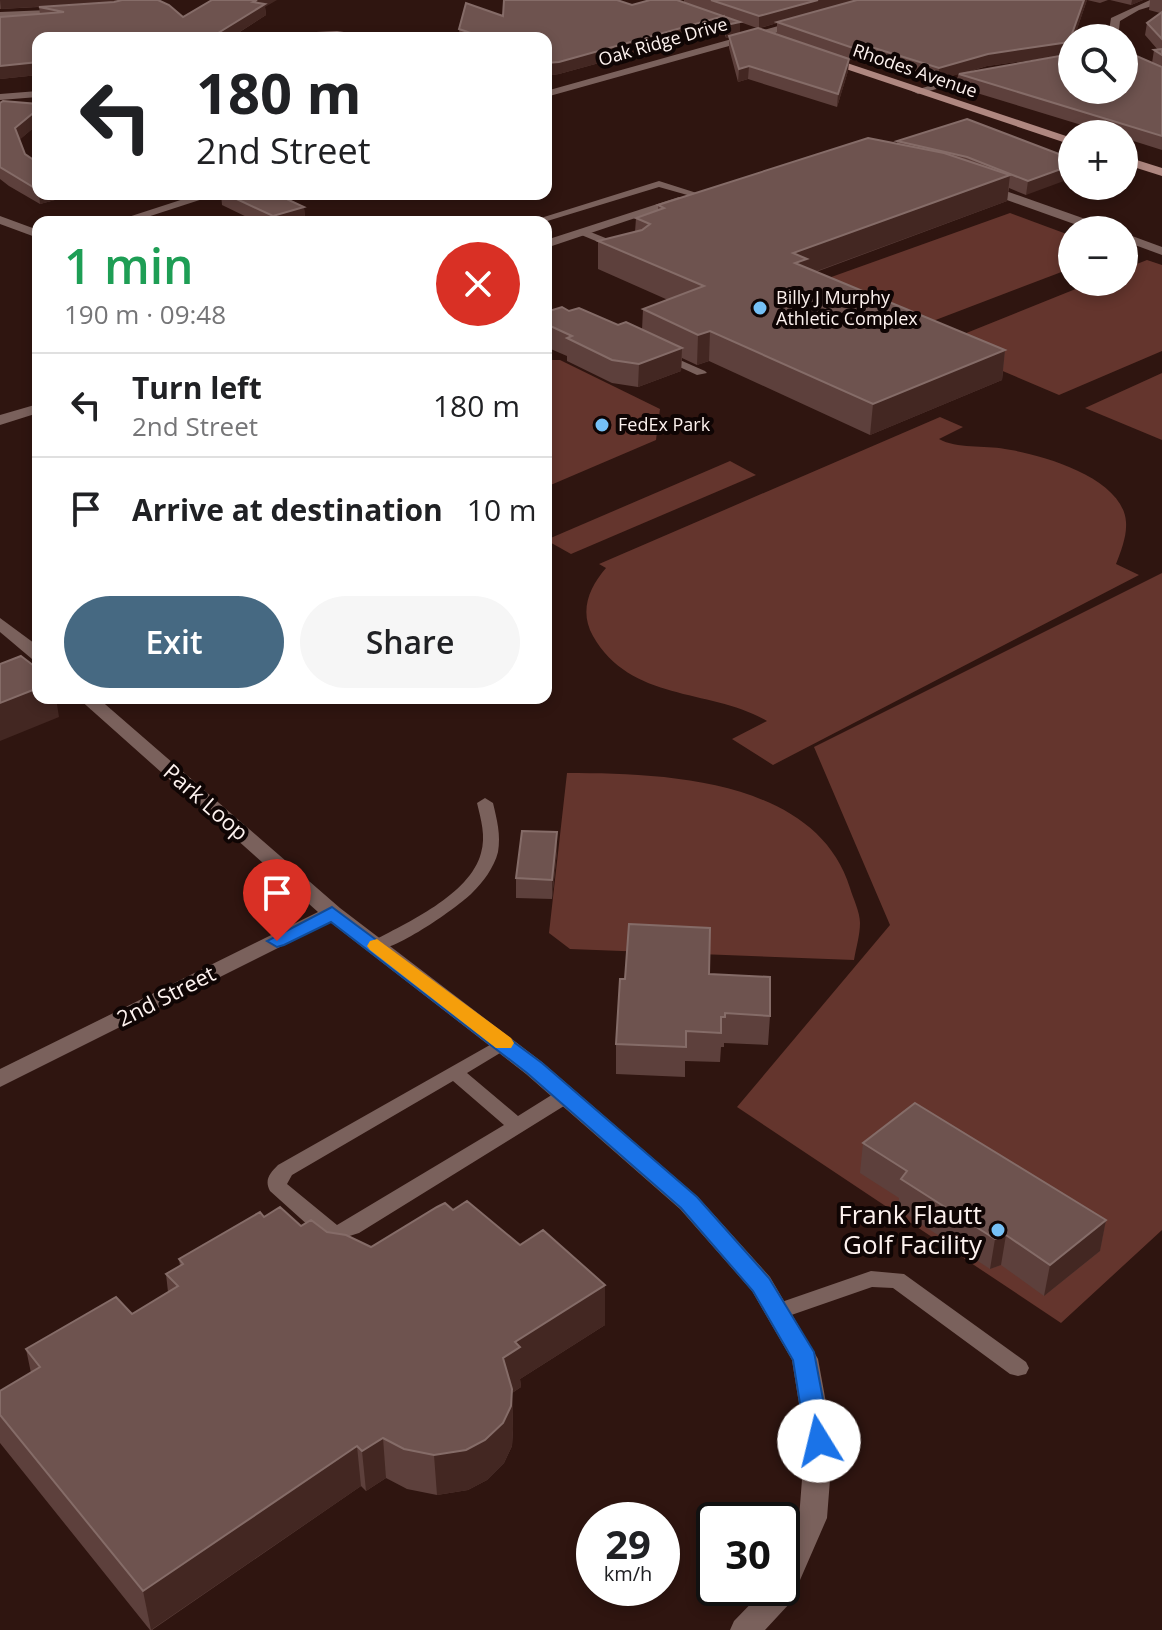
<!DOCTYPE html>
<html lang="en">
<head>
<meta charset="utf-8">
<style>
  :root { --surface:#fff; --page:#f6f6f6; --text:#202124; --muted:#757577; --line:#e0e0e0; --accent:#466982 }
  body { margin:0; font-family:"Open Sans",sans-serif; background:var(--page); color:var(--text); height:100vh; display:flex; flex-direction:column; font-size:30px; white-space:nowrap }
  * { box-sizing:border-box; margin:0 }
  p { font-size:26px; color:var(--muted) }
  .icon { flex:none; width:44px; height:44px; fill:none; stroke:currentColor; stroke-width:2; stroke-linecap:round; stroke-linejoin:round }
  .map { position:relative; flex:1; overflow:hidden }
  .details { position:absolute; left:32px; top:216px; width:520px; height:488px; display:flex; flex-direction:column; background:var(--surface); border-radius:16px; box-shadow:0 4px 12px #0003 }
  .details>* { flex:none }
  .banner { position:absolute; left:32px; top:32px; width:520px; height:168px; border-radius:16px; box-shadow:0 4px 12px #0003; background:#fff; color:var(--text); overflow:hidden }
  .fabs { position:absolute; left:1058px; top:24px; display:grid; gap:16px }
  .fabs a { display:grid; place-items:center; width:80px; height:80px; border-radius:50%; background:var(--surface); box-shadow:0 4px 12px #0003; font-size:40px }
  .speed { position:absolute; left:576px; top:1502px; display:flex; gap:16px; font-size:40px; font-weight:700; text-align:center }
  .speed>* { display:grid; place-content:center; width:104px; height:104px; border-radius:50%; background:var(--surface); box-shadow:0 4px 12px #0003; line-height:1 }
  .speed small { font-size:20px; font-weight:400 }
  .speed .limit { border:4px solid #111; border-radius:12px; background:#fff; color:#111 }
  .pin { position:absolute; display:grid; place-items:center; width:68px; height:68px; color:#fff; margin:-82px -34px; border-radius:50% 50% 50% 0; rotate:-45deg; box-shadow:0 0 8px #0007 }
  .pin .icon { rotate:45deg }
  .me { position:absolute; width:88px; margin:-44px; rotate:351deg; stroke-linejoin:round; filter:drop-shadow(0 0 6px #0008) }
  .turn { display:flex; align-items:center; gap:28px; height:168px; padding:0 32px; font-size:36px }
  .turn .icon { width:104px; height:104px; stroke-width:2.5 }
  .turn b { display:block; font-size:56px; line-height:68px }
  .round { display:grid; place-items:center; flex:none; width:84px; height:84px; border-radius:42px; background:var(--page) }
  .headline { display:flex; align-items:center; justify-content:space-between; height:136px; padding:0 32px }
  h1 { font-size:48px; font-weight:600; line-height:60px; color:#1e9e55 }
  .button { display:flex; gap:16px; margin-top:auto; padding:16px 32px }
  .button a { flex:1; height:92px; border-radius:48px; background:var(--accent); color:#fff; font-size:32px; font-weight:600; line-height:92px; text-align:center }
  .button a+a { background:var(--page); color:var(--text) }
  ul { padding:0; list-style:none }
  li { display:flex; align-items:center; gap:24px; height:104px; padding:0 32px; border-top:2px solid var(--line) }
  li div { flex:1 }
  li b { display:block; font-size:30px }
  li em { font-style:normal }
  .map>svg:first-child { display:block }
</style>
</head>
<body>
<div class="map">
<svg width="1162" height="1630" viewBox="0 0 1162 1630">
  <rect width="100%" height="100%" fill="#2f1510"/>
  <!-- green -->
  <g fill="#64352d">
    <polygon points="1010,213 1072,236 1072,268 912,329 809,285"/>
    <polygon points="1147,260 1162,265 1162,351 1059,395 939,344 1093,282 1124,282 1124,269"/>
    <polygon points="546,360 560,360 660,409 656,440 546,487"/>
    <polygon points="1162,373 1162,440 1085,408"/>
    <path d="M940,417L963,427L939,439C957,449 984,445 1005,449C1040,454 1123,477 1126,522C1127,536 1121,551 1116,564L1139,575L773,765L732,739L767,721C711,688 631,703 593,636C579,611 589,588 606,568L599,564Z"/>
    <polygon points="730,461 756,475 571,554 546,540"/>
    <polygon points="1162,573 1162,1230 1061,1323 737,1107 890,925 814,747"/>
    <path d="M567,773C662,773 816,778 850,888C853,898 860,912 860,923C860,935 856,948 854,960L570,949L549,933Z"/>
  </g>
  <g fill="none" stroke-linecap="round" stroke-linejoin="round">
    <!-- lane -->
    <g fill="#7a615c" fill-rule="evenodd">
      <polygon points="659,181 703,195 698,198 659,187 544,222 528,222"/>
      <polygon points="583,229 623,245 624,247 615,249 579,234 579,230"/>
      <polygon points="664,353 705,371 707,373 697,375 660,358 658,356"/>
      <path d="M485,798L493,803C497,820 501,835 498,852C494,868 483,882 472,893C457,908 390,955 371,950L368,946L371,942C406,923 470,895 481,853C486,836 481,820 477,803Z"/>
      <path d="M504,1037L510,1039L513,1043L510,1047L467,1073L518,1116L558,1091H572L574,1096L572,1101L359,1233L337,1240L320,1236L270,1191C264,1180 270,1173 278,1165ZM453,1081L504,1125L337,1225L287,1184L292,1175Z"/>
      <polygon points="871,1271 904,1274 1026,1362 1029,1368 1026,1374 1018,1376 1010,1374 893,1288 872,1287 777,1320 770,1318 767,1312 770,1306"/>
    </g>
    <!-- street -->
    <g fill="#7a615c" fill-rule="evenodd">
      <polygon points="1150,0 1162,0 1162,3 1139,10 1120,21 1118,38 1108,38 1111,18"/>
      <polygon points="72,9 68,14 0,18 0,12"/>
      <polygon points="800,20 804,25 546,97 546,91"/>
      <polygon points="1072,57 1072,63 1039,66 1034,63"/>
      <polygon points="984,70 988,71 988,75 918,94 912,91"/>
      <polygon points="38,91 38,97 0,100 0,94"/>
      <polygon points="983,183 1108,227 1109,230 1091,230 979,190 979,184"/>
      <polygon points="199,194 218,194 132,222 113,222"/>
      <polygon points="679,197 689,200 546,248 546,240"/>
      <polygon points="0,216 38,230 38,238 0,224"/>
      <polygon points="1124,233 1162,247 1162,255 1124,241"/>
      <polygon points="38,404 38,413 0,425 0,415"/>
      <polygon points="0,618 38,646 38,660 32,659 0,632"/>
      <polygon points="78,698 98,698 340,908 542,1062 698,1197 770,1277 818,1359 833,1441 827,1518 790,1603 765,1630 730,1630 734,1621 766,1588 782,1588 782,1556 799,1518 805,1441 792,1360 752,1291 680,1209 526,1074 330,922 0,1087 0,1069 318,912"/>
    </g>
    <!-- secondary -->
    <g fill="#af8780" fill-rule="evenodd">
      <polygon points="826,56 1072,138 1072,145 822,61 821,59"/>
      <polygon points="1124,156 1162,168 1162,176 1124,164"/>
    </g>
  </g>
  <!-- wall -->
  <g fill="#5d403c" fill-rule="evenodd">
    <polygon points="0,0 183,17 265,7 266,15 232,37 378,38 38,38 38,75 0,79 0,17 40,14 39,7 0,9"/>
    <path d="M684,0H1108L1100,3L1087,0L1068,55H1065L1064,62L1152,63L1154,50H1158L1145,35L1147,23L1160,13L1149,10L1150,0H1162V150L1124,138V134H1111L957,87L958,74L938,80L854,54L852,60L849,59L848,71L837,107L748,79L738,82L729,48V37L726,38L723,29L559,74L546,76V38H460L459,29L503,16L632,5L684,2ZM740,22L757,28L740,33ZM777,23V34L760,28ZM1058,56L964,73L987,66Z"/>
    <polygon points="1110,0 1143,0 1131,5"/>
    <polygon points="0,103 38,124 19,140 25,154 38,163 38,194 66,194 66,197 40,204 9,186 0,179"/>
    <polygon points="897,141 1072,159 1026,195 1009,188 1007,201 816,272 1005,350 1002,380 870,435 709,361 697,365 682,358 681,371 638,387 612,383 567,361 567,356 546,347 546,312 569,311 618,325 642,330 643,309 668,300 598,269 598,241 635,232 636,218 658,210 658,205 897,144"/>
    <polygon points="221,194 276,194 304,207 305,221 257,222 222,205"/>
    <polygon points="557,851 552,899 516,898 516,878"/>
    <polygon points="709,974 770,1016 768,1045 724,1043 724,1047 721,1047 720,1062 685,1061 685,1077 616,1074 616,1044"/>
    <polygon points="863,1143 1106,1220 1100,1251 1044,1296 1001,1265 990,1269 898,1209 899,1198 860,1173"/>
    <polygon points="453,1210 520,1245 605,1285 605,1325 520,1379 521,1387 512,1393 513,1429 512,1446 504,1463 487,1480 468,1490 437,1495 407,1489 386,1478 366,1491 361,1486 152,1630 150,1630 0,1443 0,1391 31,1373 26,1349 132,1314 168,1292 166,1274 180,1266 179,1259 264,1217 327,1232 371,1247"/>
  </g>
  <!-- shaded-wall -->
  <g fill="#432722">
    <polygon points="0,0 124,0 115,2 1,9"/>
    <polygon points="257,0 277,0 265,7 266,15 230,38 210,38"/>
    <polygon points="818,0 860,0 759,28 759,16"/>
    <polygon points="1084,0 1087,0 1074,38 1072,38 1072,43 1068,55 1065,55 1063,67 1062,62 1065,55 987,66 938,80 939,68"/>
    <polygon points="1132,0 1143,0 1131,5"/>
    <polygon points="724,16 723,29 559,74 546,76 546,63"/>
    <polygon points="740,22 740,34 726,38 726,25"/>
    <polygon points="849,59 848,71 837,107 838,94"/>
    <polygon points="38,62 38,75 0,79 0,66"/>
    <polygon points="749,66 748,79 738,82 739,69"/>
    <polygon points="38,109 38,124 17,142 15,128"/>
    <polygon points="1072,165 1072,178 1026,195 1028,181"/>
    <polygon points="1010,175 1007,201 806,275 806,287 793,253"/>
    <polygon points="39,194 66,194 66,197 40,204"/>
    <polygon points="304,207 305,221 274,222 273,216"/>
    <polygon points="710,331 709,361 697,365 698,335"/>
    <polygon points="682,348 681,371 638,387 639,364"/>
    <polygon points="1005,350 1002,380 870,435 873,404"/>
    <polygon points="38,688 38,698 56,698 59,717 0,741 0,703"/>
    <polygon points="557,832 557,851 552,899 552,880"/>
    <polygon points="1106,1220 1100,1251 1044,1296 1050,1265"/>
    <polygon points="1006,1235 1001,1265 990,1269 995,1239"/>
    <polygon points="605,1285 605,1325 520,1379 521,1387 512,1393 513,1429 512,1446 504,1463 487,1480 468,1490 437,1495 434,1455 515,1342"/>
    <polygon points="383,1438 386,1478 366,1491 362,1451"/>
    <polygon points="357,1446 361,1486 151,1630 143,1591"/>
  </g>
  <!-- building -->
  <g fill="#6e534f" stroke="#856c68" stroke-width="2">
    <polygon points="122,0 158,0 169,5 183,17 212,0 257,0 253,2 265,4 210,38 337,32 378,38 38,38 38,62 0,66 0,17 64,12 39,7 114,2"/>
    <polygon points="504,0 617,0 632,5 650,0 677,0 740,22 726,25 724,16 559,62 546,63 546,38 485,38 459,29 466,3 503,16"/>
    <polygon points="711,0 818,0 759,16"/>
    <polygon points="857,0 1084,0 1069,42 988,54 939,68 855,42 853,48 777,22"/>
    <polygon points="1162,12 1162,39 1147,23"/>
    <polygon points="758,28 849,59 838,94 749,66 739,69 729,36"/>
    <polygon points="1162,49 1162,55 1154,50"/>
    <polygon points="1124,54 1132,54 1162,67 1162,136 959,74 1065,55 1062,62 1072,61 1072,90 1124,90"/>
    <polygon points="3,101 38,104 38,109 15,128 25,154 38,163 38,190 0,167 0,103"/>
    <polygon points="967,119 1072,159 1072,165 1028,181 967,157 897,141"/>
    <polygon points="868,138 944,153 1010,175 793,253 807,259 795,263 1005,350 873,404 710,331 698,335 643,309 704,286 598,241 642,230 650,224 636,218 664,208 658,205"/>
    <polygon points="226,194 276,194 304,207 273,216"/>
    <polygon points="562,307 569,311 579,308 618,325 626,322 682,348 639,364 612,360 567,338 572,336 546,324 546,312"/>
    <polygon points="21,656 38,669 38,688 0,703 0,664"/>
    <polygon points="522,831 557,832 552,880 516,878"/>
    <polygon points="629,924 710,928 709,974 770,977 770,1016 725,1013 725,1017 721,1017 721,1033 686,1031 686,1047 616,1044 620,979 625,979"/>
    <polygon points="915,1103 1106,1220 1050,1265 1006,1235 995,1239 901,1179 907,1171 863,1143"/>
    <polygon points="467,1201 520,1245 543,1230 605,1285 515,1342 520,1347 503,1358 512,1389 511,1406 503,1423 485,1440 466,1450 434,1455 404,1449 383,1438 362,1451 357,1446 143,1591 0,1415 0,1391 40,1367 26,1349 116,1297 132,1314 178,1286 166,1274 183,1264 179,1259 260,1212 264,1217 280,1207 301,1226 311,1220 327,1232 346,1235 371,1247 437,1207 445,1203 453,1210"/>
  </g>
  <!-- route -->
  <polygon fill="#1a73e8" stroke="#114b97" stroke-width="2" points="332,907 542,1063 697,1197 769,1278 814,1352 831,1441 828,1448 819,1451 810,1448 806,1441 793,1360 753,1291 681,1208 527,1073 331,922 284,945 277,947 267,941"/>
  <!-- slow -->
  <polygon fill="#f59e0b" points="377,939 511,1038 514,1043 511,1048 496,1048 370,950 367,946 370,941"/>
  <!-- markers -->
  <g fill="#75c0f6" stroke="#0f0504" stroke-width="3">
    <circle cx="760" cy="308" r="8"/>
    <circle cx="602" cy="425" r="8"/>
    <circle cx="998" cy="1230" r="8"/>
  </g>
  <g text-anchor="middle" stroke-width="8" stroke-linejoin="round" paint-order="stroke">
    <!-- far-street labels -->
    <g font-size="18" fill="#fdf2ef" stroke="#0f0504">
      <text transform="translate(663 42) rotate(-16)" y="6">Oak Ridge Drive</text>
      <text transform="translate(915 71) rotate(19)" y="6">Rhodes Avenue</text>
    </g>
    <!-- far-poi labels -->
    <g font-size="18" fill="#fdf2ef" stroke="#0f0504" text-anchor="start">
      <text x="776" y="304">Billy J Murphy<tspan x="776" dy="21">Athletic Complex</tspan></text>
      <text x="618" y="431">FedEx Park</text>
    </g>
    <!-- street labels -->
    <g font-size="22" fill="#fdf2ef" stroke="#0f0504">
      <text transform="translate(206 802) rotate(41)" y="8">Park Loop</text>
      <text transform="translate(166 996) rotate(-27)" y="8">2nd Street</text>
    </g>
    <!-- near-poi labels -->
    <g font-size="26" fill="#fdf2ef" stroke="#0f0504" text-anchor="end">
      <text x="982" y="1224">Frank Flautt<tspan x="982" dy="30">Golf Facility</tspan></text>
    </g>
  </g>
</svg>
<div class="fabs">
<a><svg class="icon" aria-label="search" viewBox="0 0 24 24"><circle cx="10" cy="10" r="6"/><path d="M15 15l6 6"/></svg></a>
<a>+</a>
<a>−</a>
</div>
<div class="speed"><div>29<small>km/h</small></div><div class="limit">30</div></div>
<div class="pin" style="left:277px;top:941px;background:#d93025"><svg class="icon" aria-label="arrive" viewBox="0 0 24 24"><path d="M6 21V4h12l-3 4 3 4H6"/></svg></div>
<svg class="me" style="left:819px;top:1441px" viewBox="-20 -20 40 40"><circle r="19" fill="#fff"/><path d="M0-13L10 11 0 6-10 11z" fill="#1a73e8"/></svg>
<div class="banner">
<div class="turn"><svg class="icon" aria-label="left" viewBox="0 0 24 24"><path d="M17 20v-9H6M10 6l-5 5 5 5"/></svg><div><b>180 m</b>2nd Street</div></div>
</div>
<section class="details">
<div class="headline"><div><h1>1 min</h1><p>190 m · 09:48</p></div><a class="round" style="background:#d93025;color:#fff"><svg class="icon" aria-label="close" viewBox="0 0 24 24"><path d="M6 6l12 12M18 6L6 18"/></svg></a></div>
<ul>
<li><svg class="icon" aria-label="left" viewBox="0 0 24 24"><path d="M17 20v-9H6M10 6l-5 5 5 5"/></svg><div><b>Turn left</b><p>2nd Street</p></div><em>180 m</em></li>
<li><svg class="icon" aria-label="arrive" viewBox="0 0 24 24"><path d="M6 21V4h12l-3 4 3 4H6"/></svg><div><b>Arrive at destination</b></div><em>10 m</em></li>
</ul>
<div class="button"><a>Exit</a><a>Share</a></div>
</section>
</div>
</body>
</html>
